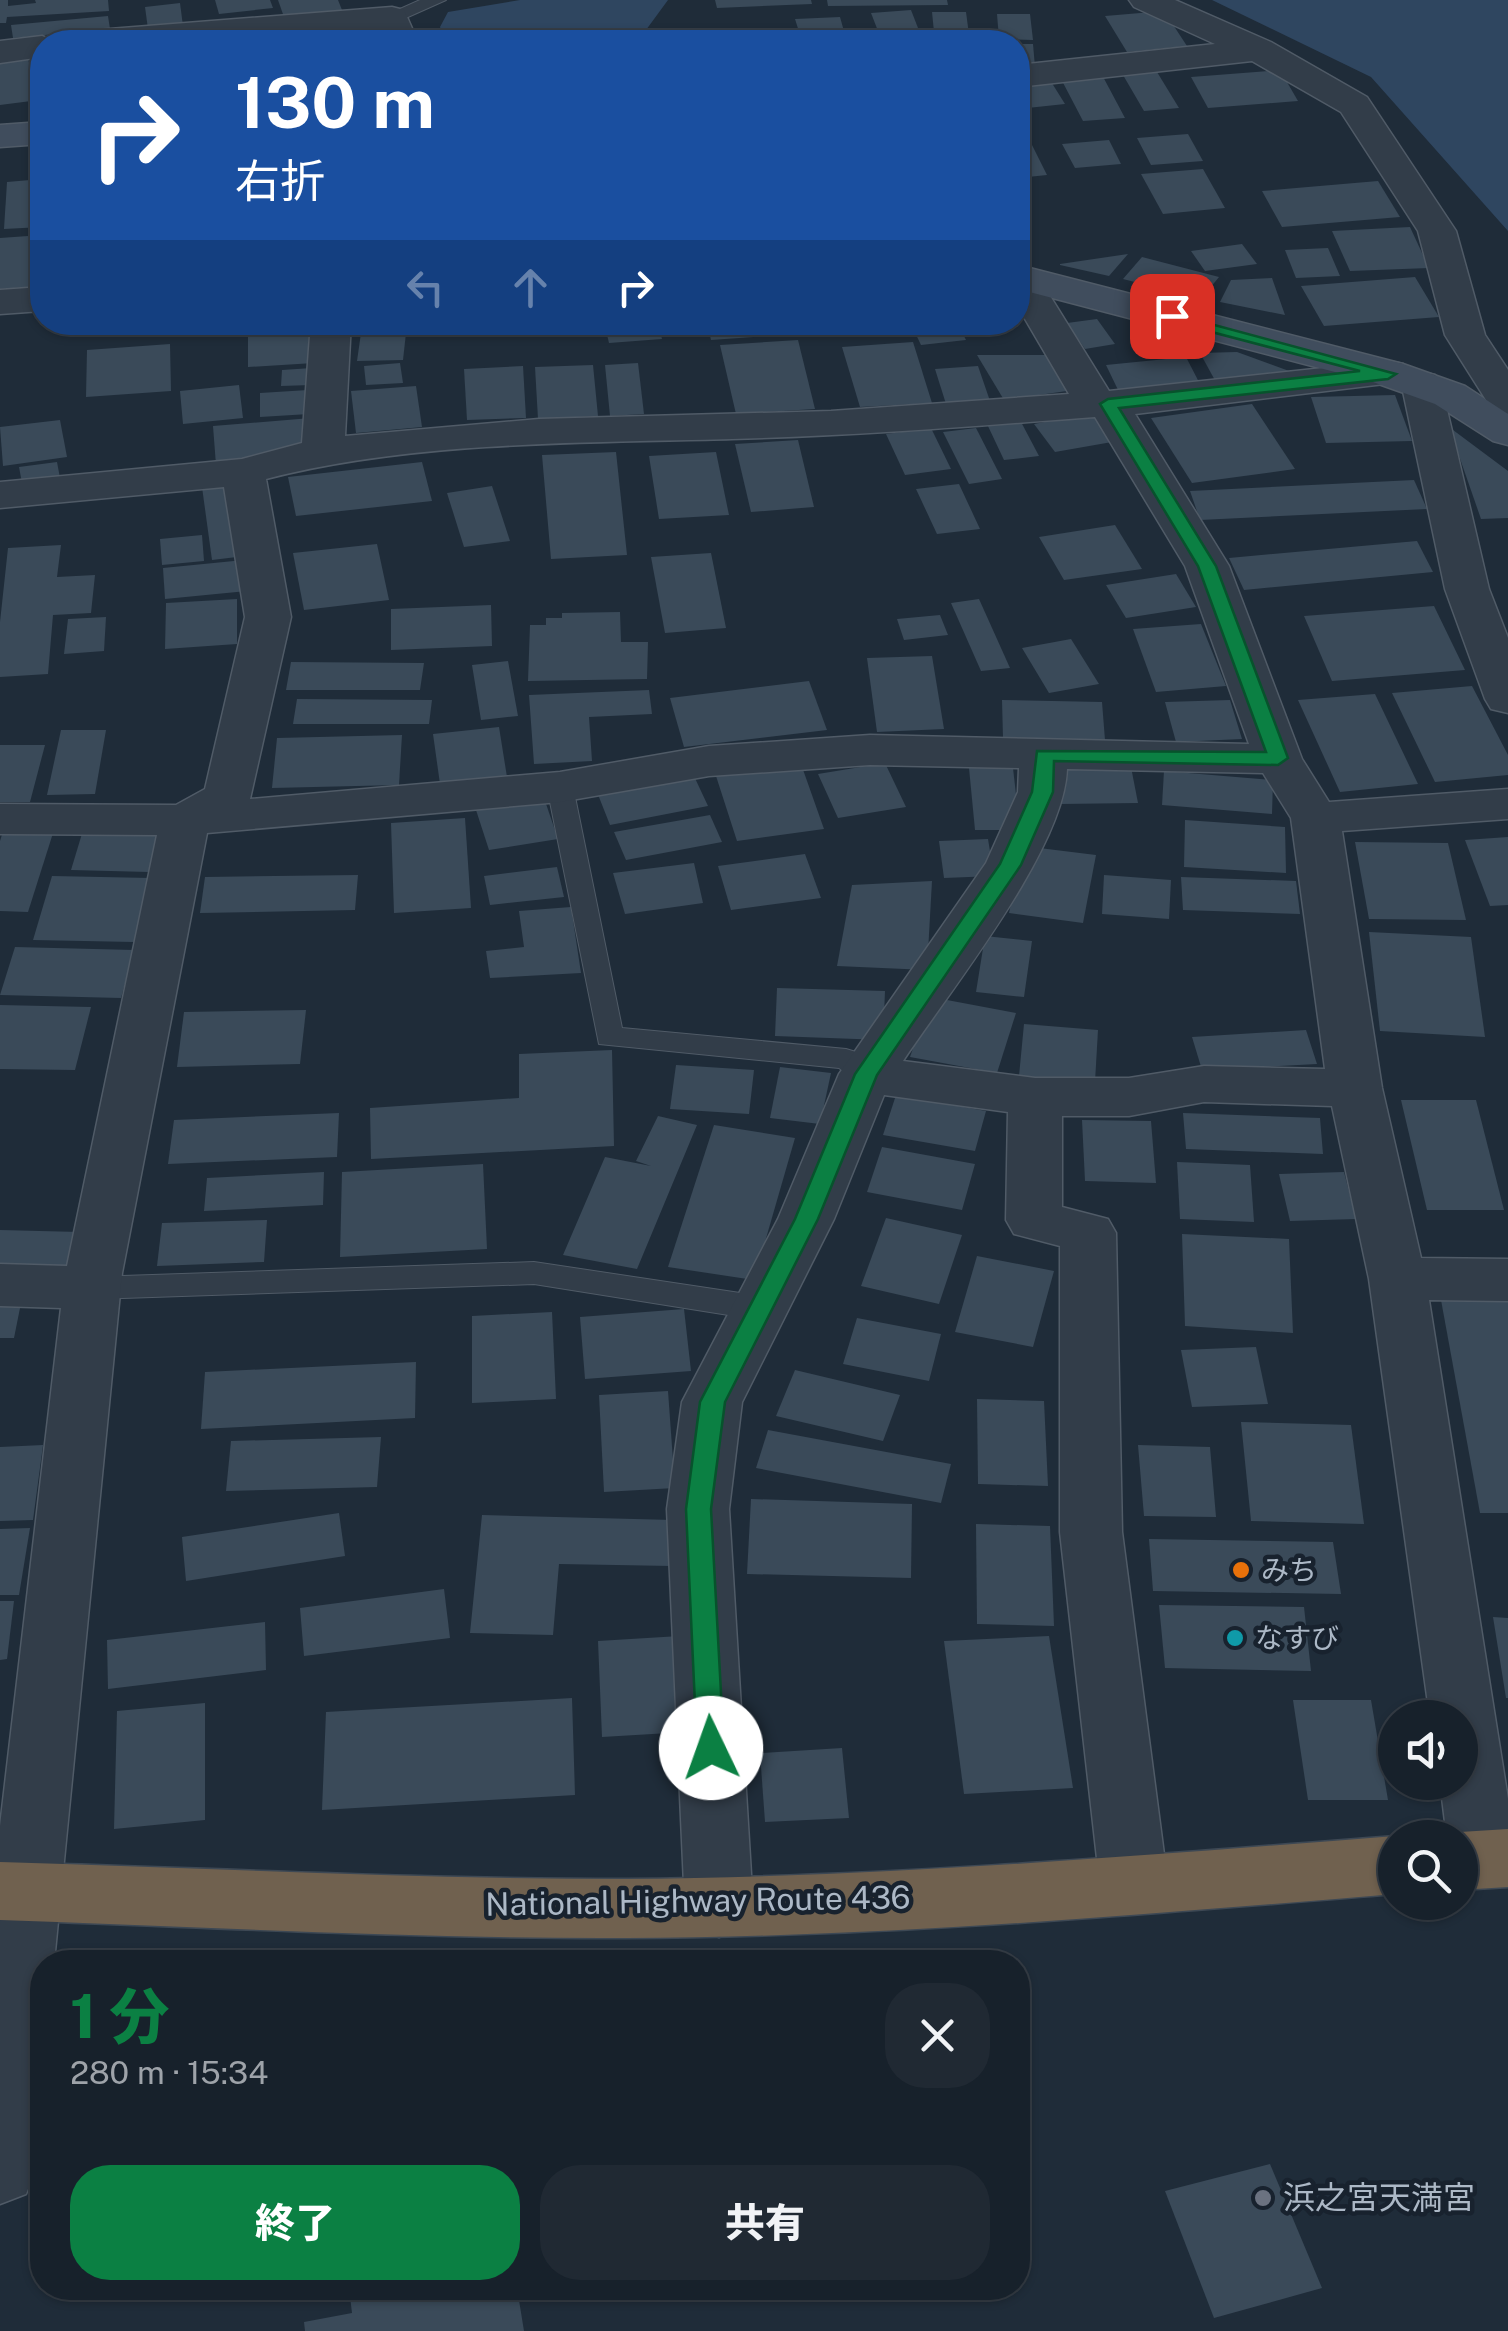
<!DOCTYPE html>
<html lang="ja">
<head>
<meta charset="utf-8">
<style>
  :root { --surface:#17212b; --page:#202933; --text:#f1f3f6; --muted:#9ea3a9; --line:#363e47; --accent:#0b8043 }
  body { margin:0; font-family:"Public Sans","Noto Sans JP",sans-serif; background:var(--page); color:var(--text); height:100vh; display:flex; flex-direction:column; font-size:38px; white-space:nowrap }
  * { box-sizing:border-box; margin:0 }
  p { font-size:32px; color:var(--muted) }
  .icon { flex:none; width:55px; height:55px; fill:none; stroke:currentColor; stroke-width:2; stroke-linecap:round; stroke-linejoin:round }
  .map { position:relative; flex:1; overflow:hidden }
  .panel { position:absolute; left:30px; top:1950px; width:1000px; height:350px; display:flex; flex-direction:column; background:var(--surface); border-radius:40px; box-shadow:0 2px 8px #0004,0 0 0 2px var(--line) }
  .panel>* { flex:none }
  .guide { position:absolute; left:30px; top:30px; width:1000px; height:305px; border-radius:40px; box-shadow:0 2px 8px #0004,0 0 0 2px var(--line); background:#1a4fa0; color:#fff; overflow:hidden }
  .controls { position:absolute; left:1378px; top:1700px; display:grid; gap:20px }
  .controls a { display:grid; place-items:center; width:100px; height:100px; border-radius:50%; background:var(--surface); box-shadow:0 2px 8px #0004,0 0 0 2px var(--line); font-size:50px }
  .pin { position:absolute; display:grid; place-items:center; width:85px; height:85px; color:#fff; margin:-42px; border-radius:20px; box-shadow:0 5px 15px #0006 }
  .me { position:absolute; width:110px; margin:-55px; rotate:357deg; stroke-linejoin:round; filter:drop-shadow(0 0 8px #0008) }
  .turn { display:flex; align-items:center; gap:35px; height:210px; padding:0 40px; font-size:45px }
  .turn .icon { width:130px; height:130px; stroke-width:2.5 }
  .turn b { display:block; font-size:70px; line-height:85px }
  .lanes { display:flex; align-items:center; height:95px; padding:0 40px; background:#0003; justify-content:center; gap:50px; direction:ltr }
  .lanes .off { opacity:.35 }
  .round { display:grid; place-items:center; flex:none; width:105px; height:105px; border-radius:40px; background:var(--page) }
  .headline { display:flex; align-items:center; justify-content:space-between; height:170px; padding:0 40px }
  h1 { font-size:60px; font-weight:800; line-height:75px; color:var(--accent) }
  .cta { display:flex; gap:20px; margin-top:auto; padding:20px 40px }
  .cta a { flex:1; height:115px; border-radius:40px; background:var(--accent); color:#fff; font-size:40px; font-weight:800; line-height:115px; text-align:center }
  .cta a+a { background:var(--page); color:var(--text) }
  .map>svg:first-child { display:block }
</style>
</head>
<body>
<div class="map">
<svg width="1508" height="2331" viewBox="0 0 1508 2331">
  <rect width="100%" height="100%" fill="#1f2c39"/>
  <!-- water -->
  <g fill="#2f4660">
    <polygon points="520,0 668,0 646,30 645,42 446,42 440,27 448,12"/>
    <polygon points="1212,0 1508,0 1508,231 1371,77"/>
  </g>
  <!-- building -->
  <g fill="#3a4a59">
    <polygon points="0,0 8,0 8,6 36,3 35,0 108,0 109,11 7,17 6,23 0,23"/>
    <polygon points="215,0 270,0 273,8 219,14"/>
    <polygon points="278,0 338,0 342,10 284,17"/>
    <polygon points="715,0 811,0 812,4 717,8"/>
    <polygon points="827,0 947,0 948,5 828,6"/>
    <polygon points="180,3 183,26 148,29 145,7"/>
    <polygon points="911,10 918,28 878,31 871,13"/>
    <polygon points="1164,11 1187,46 1127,52 1105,16"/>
    <polygon points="932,12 966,12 970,42 935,42"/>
    <polygon points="997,14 1030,14 1033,40 999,39"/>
    <polygon points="108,16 110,29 13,38 11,25"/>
    <polygon points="840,17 847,42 781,42 801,38 795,19"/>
    <polygon points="359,28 366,42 300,42 297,35"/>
    <polygon points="914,35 915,42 856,42 855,36"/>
    <polygon points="1018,44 1033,44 1035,67 1018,67"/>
    <polygon points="28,59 39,100 0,105 0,62"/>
    <polygon points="1280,70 1298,101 1208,108 1191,77"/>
    <polygon points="1157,72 1179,108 1144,111 1123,75"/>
    <polygon points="1101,73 1125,118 1083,121 1060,77"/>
    <polygon points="1050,80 1065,104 1018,109 1018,83"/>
    <polygon points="1022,125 1047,175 1018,178 1018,126"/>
    <polygon points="1188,134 1203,161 1151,165 1137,138"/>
    <polygon points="1109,140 1121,164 1075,168 1062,144"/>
    <polygon points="1203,169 1225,208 1163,214 1141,174"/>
    <polygon points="42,179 42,227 4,229 7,182"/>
    <polygon points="1378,181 1400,217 1282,227 1262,191"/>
    <polygon points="1410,227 1429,268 1350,271 1332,231"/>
    <polygon points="42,235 41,286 0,289 0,238"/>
    <polygon points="1242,244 1257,264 1205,271 1191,251"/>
    <polygon points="1328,248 1340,276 1296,278 1285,250"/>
    <polygon points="1128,254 1109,276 1060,265 1060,264"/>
    <polygon points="1142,257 1219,277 1201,299 1123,279"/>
    <polygon points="1415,277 1439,317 1324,326 1301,286"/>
    <polygon points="1272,278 1285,315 1220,302 1231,280"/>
    <polygon points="1097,319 1115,344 1085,349 1067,323"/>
    <polygon points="362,322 433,322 433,326 361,328"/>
    <polygon points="537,322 589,322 590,332 538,334"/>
    <polygon points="658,322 662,339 609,343 605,326"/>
    <polygon points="707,322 792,322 795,334 711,340"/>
    <polygon points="804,322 850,322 851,327 806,330"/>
    <polygon points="910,322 957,322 966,340 921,345"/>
    <polygon points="314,329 314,363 248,367 248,333"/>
    <polygon points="361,333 406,333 403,360 357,361"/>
    <polygon points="798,340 815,409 736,414 720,345"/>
    <polygon points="913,342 932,403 860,407 842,347"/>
    <polygon points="170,344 171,391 86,397 87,350"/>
    <polygon points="1237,352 1300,375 1217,384 1200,353"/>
    <polygon points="977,355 1049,355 1074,390 1004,400"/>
    <polygon points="1186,357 1201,386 1120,394 1106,365"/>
    <polygon points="400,363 403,383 366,385 364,366"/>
    <polygon points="638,363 644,414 610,416 605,365"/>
    <polygon points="593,365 598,416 538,419 535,367"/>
    <polygon points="523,366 526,418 467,420 464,369"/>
    <polygon points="978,366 990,401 946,404 935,369"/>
    <polygon points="312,368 311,385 281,386 282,370"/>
    <polygon points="239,385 243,418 183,424 180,391"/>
    <polygon points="416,386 422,427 356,433 351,391"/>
    <polygon points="308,390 309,414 260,417 260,393"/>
    <polygon points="1395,395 1412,441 1326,443 1311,397"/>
    <polygon points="1252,404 1295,469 1192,483 1151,418"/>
    <polygon points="1091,413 1112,442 1055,452 1034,424"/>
    <polygon points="311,418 307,445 216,465 213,426"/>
    <polygon points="60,420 67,457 3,466 0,427"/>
    <polygon points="1020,420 1039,456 1004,460 987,424"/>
    <polygon points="1449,427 1508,471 1508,518 1481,519"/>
    <polygon points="931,428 951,469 905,475 886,434"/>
    <polygon points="976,428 1002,479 969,484 943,432"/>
    <polygon points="798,440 814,507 751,512 735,444"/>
    <polygon points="616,452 627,555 551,559 542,455"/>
    <polygon points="716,452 729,515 659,519 649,456"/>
    <polygon points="57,462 60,478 22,483 19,467"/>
    <polygon points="422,462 432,501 296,516 288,477"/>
    <polygon points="1414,480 1427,509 1200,520 1190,491"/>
    <polygon points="235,483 245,556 212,560 202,487"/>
    <polygon points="959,484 980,529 937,534 916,489"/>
    <polygon points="492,486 510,541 464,547 447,493"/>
    <polygon points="1115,525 1142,569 1064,580 1039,537"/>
    <polygon points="202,535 204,561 162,565 160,539"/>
    <polygon points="1417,541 1433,572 1244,590 1229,558"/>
    <polygon points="377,544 389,600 304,610 293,553"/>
    <polygon points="61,545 57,577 95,575 91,613 53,615 48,674 0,677 0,622 8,548"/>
    <polygon points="711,553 726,628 665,633 651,557"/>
    <polygon points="244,560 247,591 165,599 163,568"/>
    <polygon points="1176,574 1196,607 1126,618 1106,585"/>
    <polygon points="237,599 237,644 165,649 166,603"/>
    <polygon points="979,599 1010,668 981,671 951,603"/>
    <polygon points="491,605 492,646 391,650 391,609"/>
    <polygon points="1434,606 1465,670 1332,681 1304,616"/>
    <polygon points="620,612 621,642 648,642 647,679 528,681 530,625 546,625 546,618 562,618 562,613"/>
    <polygon points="940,615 948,635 904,640 897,619"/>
    <polygon points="106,617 104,651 64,654 68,619"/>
    <polygon points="1201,624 1226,686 1156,692 1133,629"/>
    <polygon points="1071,639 1099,684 1049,693 1022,648"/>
    <polygon points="932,656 944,729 877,732 867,658"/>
    <polygon points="508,661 518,716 481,720 472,665"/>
    <polygon points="291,662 424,663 420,690 286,690"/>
    <polygon points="809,681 827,730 684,747 670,698"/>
    <polygon points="1472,686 1508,755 1508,775 1435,782 1392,693"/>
    <polygon points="649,690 652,714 589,717 592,761 534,764 529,695"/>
    <polygon points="1375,694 1418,784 1340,792 1298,700"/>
    <polygon points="297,699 432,700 429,724 293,724"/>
    <polygon points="1002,700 1102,702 1105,740 1003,738"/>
    <polygon points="1230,700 1242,739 1176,742 1165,702"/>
    <polygon points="499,727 507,777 440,784 433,734"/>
    <polygon points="61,730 106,730 95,794 47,795"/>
    <polygon points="402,735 399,785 272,788 277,738"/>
    <polygon points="0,745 45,745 30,802 0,802"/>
    <polygon points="885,763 906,807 838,818 818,774"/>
    <polygon points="801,764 824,829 737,841 716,776"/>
    <polygon points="1131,767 1138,803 1060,804 1055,768"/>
    <polygon points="969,768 1013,768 1020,830 975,830"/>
    <polygon points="1164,771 1273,780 1272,814 1162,805"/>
    <polygon points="693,774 708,806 610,825 597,792"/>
    <polygon points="544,798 558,839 489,850 476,810"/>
    <polygon points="710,815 722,842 626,860 614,832"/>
    <polygon points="465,818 471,908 394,913 391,823"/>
    <polygon points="1185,820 1285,827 1286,873 1184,867"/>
    <polygon points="84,827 161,829 149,872 71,870"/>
    <polygon points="4,828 54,830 28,912 0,911 0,841"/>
    <polygon points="1508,837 1508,905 1490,906 1465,840"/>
    <polygon points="988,839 994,876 944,878 939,841"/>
    <polygon points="1355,842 1448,843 1466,920 1369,919"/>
    <polygon points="1023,846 1096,855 1083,923 1009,913"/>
    <polygon points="805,854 821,898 731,910 718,866"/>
    <polygon points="694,863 703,903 625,914 613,873"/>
    <polygon points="557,867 564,897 490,905 484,876"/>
    <polygon points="358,875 355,910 200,913 205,877"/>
    <polygon points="1104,875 1171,880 1169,919 1102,914"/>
    <polygon points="52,876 151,878 134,942 33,940"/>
    <polygon points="1181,877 1296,881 1300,914 1183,910"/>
    <polygon points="932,881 927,970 837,966 852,885"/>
    <polygon points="571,907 581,973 490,978 486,951 524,947 519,911"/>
    <polygon points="1369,932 1471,937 1485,1037 1380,1031"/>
    <polygon points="985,936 1032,941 1024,997 976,992"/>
    <polygon points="15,947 134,950 121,998 0,995"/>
    <polygon points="777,988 885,991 883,1040 775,1036"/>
    <polygon points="931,997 1016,1013 997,1073 910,1057"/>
    <polygon points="0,1005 91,1007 75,1070 0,1069"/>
    <polygon points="306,1010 300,1064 177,1067 184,1012"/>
    <polygon points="1024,1024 1098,1030 1095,1082 1019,1076"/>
    <polygon points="1306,1030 1317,1064 1202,1070 1192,1037"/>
    <polygon points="612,1050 614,1146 371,1159 370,1108 519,1098 519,1054"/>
    <polygon points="676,1065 754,1070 749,1114 670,1109"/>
    <polygon points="780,1067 831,1073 820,1124 770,1118"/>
    <polygon points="896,1095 986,1111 975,1151 883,1135"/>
    <polygon points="1401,1100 1476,1100 1504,1210 1427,1210"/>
    <polygon points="339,1113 337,1157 168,1164 174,1120"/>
    <polygon points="1183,1113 1320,1118 1323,1154 1186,1149"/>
    <polygon points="658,1116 697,1125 637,1269 563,1255 605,1157 651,1166 636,1161"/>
    <polygon points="1082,1120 1151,1121 1156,1183 1085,1181"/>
    <polygon points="714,1125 795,1138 754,1280 668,1267"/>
    <polygon points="882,1147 975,1164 962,1210 867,1192"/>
    <polygon points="1177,1162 1250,1165 1254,1222 1180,1219"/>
    <polygon points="483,1164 487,1249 340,1257 342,1172"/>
    <polygon points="324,1172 323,1205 204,1211 207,1178"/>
    <polygon points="1344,1172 1356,1219 1290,1221 1279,1174"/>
    <polygon points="886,1218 962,1235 939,1304 861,1286"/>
    <polygon points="267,1220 264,1262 157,1266 162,1223"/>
    <polygon points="0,1230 80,1232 67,1280 0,1279"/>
    <polygon points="1182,1234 1289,1239 1293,1333 1185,1326"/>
    <polygon points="977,1256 1054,1271 1033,1347 955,1332"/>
    <polygon points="0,1293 23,1293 14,1338 0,1338"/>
    <polygon points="1441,1300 1508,1301 1508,1513 1480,1513"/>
    <polygon points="684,1309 691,1371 585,1379 580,1317"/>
    <polygon points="552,1312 556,1399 472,1403 472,1316"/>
    <polygon points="857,1318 941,1334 929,1381 843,1364"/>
    <polygon points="1256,1347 1268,1404 1192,1407 1181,1350"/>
    <polygon points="416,1362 415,1418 201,1429 205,1372"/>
    <polygon points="795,1370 900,1395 883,1441 776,1416"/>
    <polygon points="668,1391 675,1488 604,1492 599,1395"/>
    <polygon points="977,1399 1044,1401 1048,1486 978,1484"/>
    <polygon points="1241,1422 1351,1425 1364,1524 1251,1521"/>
    <polygon points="768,1430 951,1464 941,1503 756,1468"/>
    <polygon points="381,1437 377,1487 226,1491 231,1441"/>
    <polygon points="43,1445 33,1520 0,1521 0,1447"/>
    <polygon points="1138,1445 1210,1447 1216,1517 1144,1516"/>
    <polygon points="751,1499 912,1504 911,1578 747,1574"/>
    <polygon points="339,1513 345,1556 186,1581 182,1537"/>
    <polygon points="482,1515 673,1520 672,1566 559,1564 553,1635 470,1633"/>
    <polygon points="976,1524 1050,1526 1054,1626 977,1624"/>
    <polygon points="30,1528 19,1595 0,1595 0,1529"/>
    <polygon points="1149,1539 1333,1542 1341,1594 1153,1591"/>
    <polygon points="444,1589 450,1638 304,1656 300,1608"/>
    <polygon points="0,1601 14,1601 7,1659 0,1660"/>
    <polygon points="1159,1605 1304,1607 1311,1671 1165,1668"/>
    <polygon points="1493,1617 1508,1618 1508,1698 1506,1698"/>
    <polygon points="265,1622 266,1670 108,1689 107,1640"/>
    <polygon points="696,1635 703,1731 602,1737 598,1641"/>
    <polygon points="1049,1636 1073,1788 964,1794 944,1641"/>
    <polygon points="572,1698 575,1795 322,1810 326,1712"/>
    <polygon points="1293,1700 1371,1700 1388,1800 1308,1800"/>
    <polygon points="205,1703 205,1820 114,1829 117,1711"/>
    <polygon points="842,1748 849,1818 765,1822 760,1753"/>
    <polygon points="1270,2164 1322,2288 1214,2318 1165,2191"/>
    <polygon points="349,2288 517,2288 524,2331 305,2331 304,2322 352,2313"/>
  </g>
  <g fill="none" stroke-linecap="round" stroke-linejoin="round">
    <defs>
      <g id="lane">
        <polygon points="420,0 446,0 399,21 385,21 382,17"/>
        <polygon points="560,779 573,787 622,1028 846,1049 856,1052 881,1074 876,1081 856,1081 839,1068 599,1044 547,787"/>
        <polygon points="534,1262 760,1296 771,1300 776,1308 771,1316 760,1320 534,1284 93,1299 82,1296 77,1288 82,1280 93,1277"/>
      </g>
      <g id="street">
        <polygon points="1129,0 1175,0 1271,42 1367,97 1456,231 1485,335 1508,370 1508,414 1493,411 1445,335 1418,231 1341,112 1252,61 1018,87 1018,65 1215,44 1134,7"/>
        <polygon points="392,7 404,10 418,42 384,42 379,29 208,42 66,42 72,35 84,31"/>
        <polygon points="42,36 57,42 42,42 42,57 0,63 0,41"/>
        <path d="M1020,266L1034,270L1109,391L1388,361L1403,364L1407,375L1420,372L1435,375L1441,384L1489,589L1508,638V713L1491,709L1485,699L1445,589L1401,382L1135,414L1229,566L1302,759L1329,802L1508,789V819L1342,831L1382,1088L1421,1258L1508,1259V1301L1429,1300L1508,1799V1880L1484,1888L1460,1880V1838H1447L1440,1782H1460V1718H1430L1369,1279L1332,1106L1204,1102L1129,1116H1062V1207L1108,1219L1116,1233L1122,1532L1168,1885L1158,1906L1134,1914L1110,1906L1100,1885L1060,1532V1246L1014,1234L1006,1220L1008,1112L884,1095L834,1219L742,1402L729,1509L753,1907L743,1928L719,1937L695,1928L685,1907L667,1509L682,1402L778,1219L839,1074L986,863L1018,792L1019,768L870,765L709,776L560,802L207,833L122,1273L54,1962H42C42,2033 54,2130 26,2194L0,2204V1826L61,1308L0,1306V1264L67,1266L157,835L0,834V804L176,805L205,789L245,617L224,487L0,508V482L242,459L302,443L311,322H351L345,436L539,419L831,411L1069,394L1018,307ZM1095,417L1185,566L1249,744L870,735L709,746L560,772L250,799L291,617L266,479C412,441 581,443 732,439C854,436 974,426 1095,417ZM1067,769L1263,773L1291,818L1325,1069L1204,1066L1129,1078H1035L903,1061C950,990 1064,850 1067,769Z"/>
        <polygon points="42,287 42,311 0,314 0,290"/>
      </g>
      <g id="secondary">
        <polygon points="42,122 42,144 0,147 0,125"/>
        <polygon points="1018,265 1403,364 1465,386 1508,414 1508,445 1493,441 1435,404 1373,382 1018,289"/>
      </g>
      <g id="highway">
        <polygon points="1508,1829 1508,1887 1460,1890 1460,1838 1445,1838 1460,1832"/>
        <path d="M1395,1836L1399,1838H1395V1894C1139,1915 883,1937 626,1938C417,1939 209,1927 0,1920V1862C209,1868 417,1879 626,1879C883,1877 1139,1856 1395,1836Z"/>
      </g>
    </defs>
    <!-- lane casing -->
    <use href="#lane" stroke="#505b67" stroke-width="2"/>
    <!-- street casing -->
    <use href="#street" stroke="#505b67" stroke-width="3"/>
    <!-- secondary casing -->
    <use href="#secondary" stroke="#505b67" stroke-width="3"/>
    <!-- highway casing -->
    <use href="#highway" stroke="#3d4854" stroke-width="3"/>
    <!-- lane -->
    <use href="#lane" fill="#323d49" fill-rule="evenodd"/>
    <!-- street -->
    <use href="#street" fill="#323d49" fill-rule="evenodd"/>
    <!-- secondary -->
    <use href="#secondary" fill="#404d5d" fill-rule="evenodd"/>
    <!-- highway -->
    <use href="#highway" fill="#70614f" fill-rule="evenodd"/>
  </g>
  <!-- route -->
  <polygon fill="#0b8043" stroke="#07532c" stroke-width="2.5" points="1166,312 1396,374 1388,379 1119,408 1216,566 1288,758 1278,765 1054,761 1053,792 1021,865 877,1075 818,1219 725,1402 711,1509 724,1748 720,1756 711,1759 701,1756 697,1748 686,1509 700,1402 795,1219 855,1074 1000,864 1032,792 1037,751 1266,752 1198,566 1100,404 1108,399 1360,371 1166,320"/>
  <!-- markers -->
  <circle fill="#e8710a" stroke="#18222e" stroke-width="4" cx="1241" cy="1570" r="10"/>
  <circle fill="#0f9aa8" stroke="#18222e" stroke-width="4" cx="1235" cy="1638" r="10"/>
  <circle fill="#6b7280" stroke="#18222e" stroke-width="4" cx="1263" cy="2198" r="10"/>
  <g text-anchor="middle" stroke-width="9" stroke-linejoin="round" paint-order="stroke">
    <!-- poi labels -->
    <g font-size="28" fill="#acb8c6" stroke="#18222e" text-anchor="start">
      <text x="1261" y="1580">みち</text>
      <text x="1255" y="1648">なすび</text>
    </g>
    <!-- near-street labels -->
    <g font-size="32" fill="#acb8c6" stroke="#18222e">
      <text transform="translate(698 1901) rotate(-1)" y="11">National Highway Route 436</text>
    </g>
    <!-- near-poi labels -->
    <g font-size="32" fill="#acb8c6" stroke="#18222e" text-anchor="start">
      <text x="1283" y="2209">浜之宮天満宮</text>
    </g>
  </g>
</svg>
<div class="controls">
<a><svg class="icon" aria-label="sound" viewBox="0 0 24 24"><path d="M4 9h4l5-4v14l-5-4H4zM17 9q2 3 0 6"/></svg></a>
<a><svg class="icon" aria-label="search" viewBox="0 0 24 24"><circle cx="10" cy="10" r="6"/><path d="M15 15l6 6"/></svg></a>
</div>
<div class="pin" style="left:1172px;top:316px;background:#d93025"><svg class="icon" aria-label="arrive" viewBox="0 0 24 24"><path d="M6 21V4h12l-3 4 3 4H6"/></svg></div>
<svg class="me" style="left:711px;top:1748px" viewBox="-20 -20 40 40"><circle r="19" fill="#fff"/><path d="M0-13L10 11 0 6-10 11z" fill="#0b8043"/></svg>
<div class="guide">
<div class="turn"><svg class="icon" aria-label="right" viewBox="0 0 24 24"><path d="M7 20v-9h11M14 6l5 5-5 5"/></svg><div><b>130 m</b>右折</div></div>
<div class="lanes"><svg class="icon off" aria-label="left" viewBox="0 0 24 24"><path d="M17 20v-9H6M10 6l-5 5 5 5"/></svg><svg class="icon off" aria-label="ahead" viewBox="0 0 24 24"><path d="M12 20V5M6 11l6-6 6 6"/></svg><svg class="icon" aria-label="right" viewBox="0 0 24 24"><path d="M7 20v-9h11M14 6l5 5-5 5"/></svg></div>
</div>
<section class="panel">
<div class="headline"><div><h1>1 分</h1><p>280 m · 15:34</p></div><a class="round"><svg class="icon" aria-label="close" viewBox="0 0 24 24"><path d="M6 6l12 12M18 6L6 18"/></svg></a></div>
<div class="cta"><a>終了</a><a>共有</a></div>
</section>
</div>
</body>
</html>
